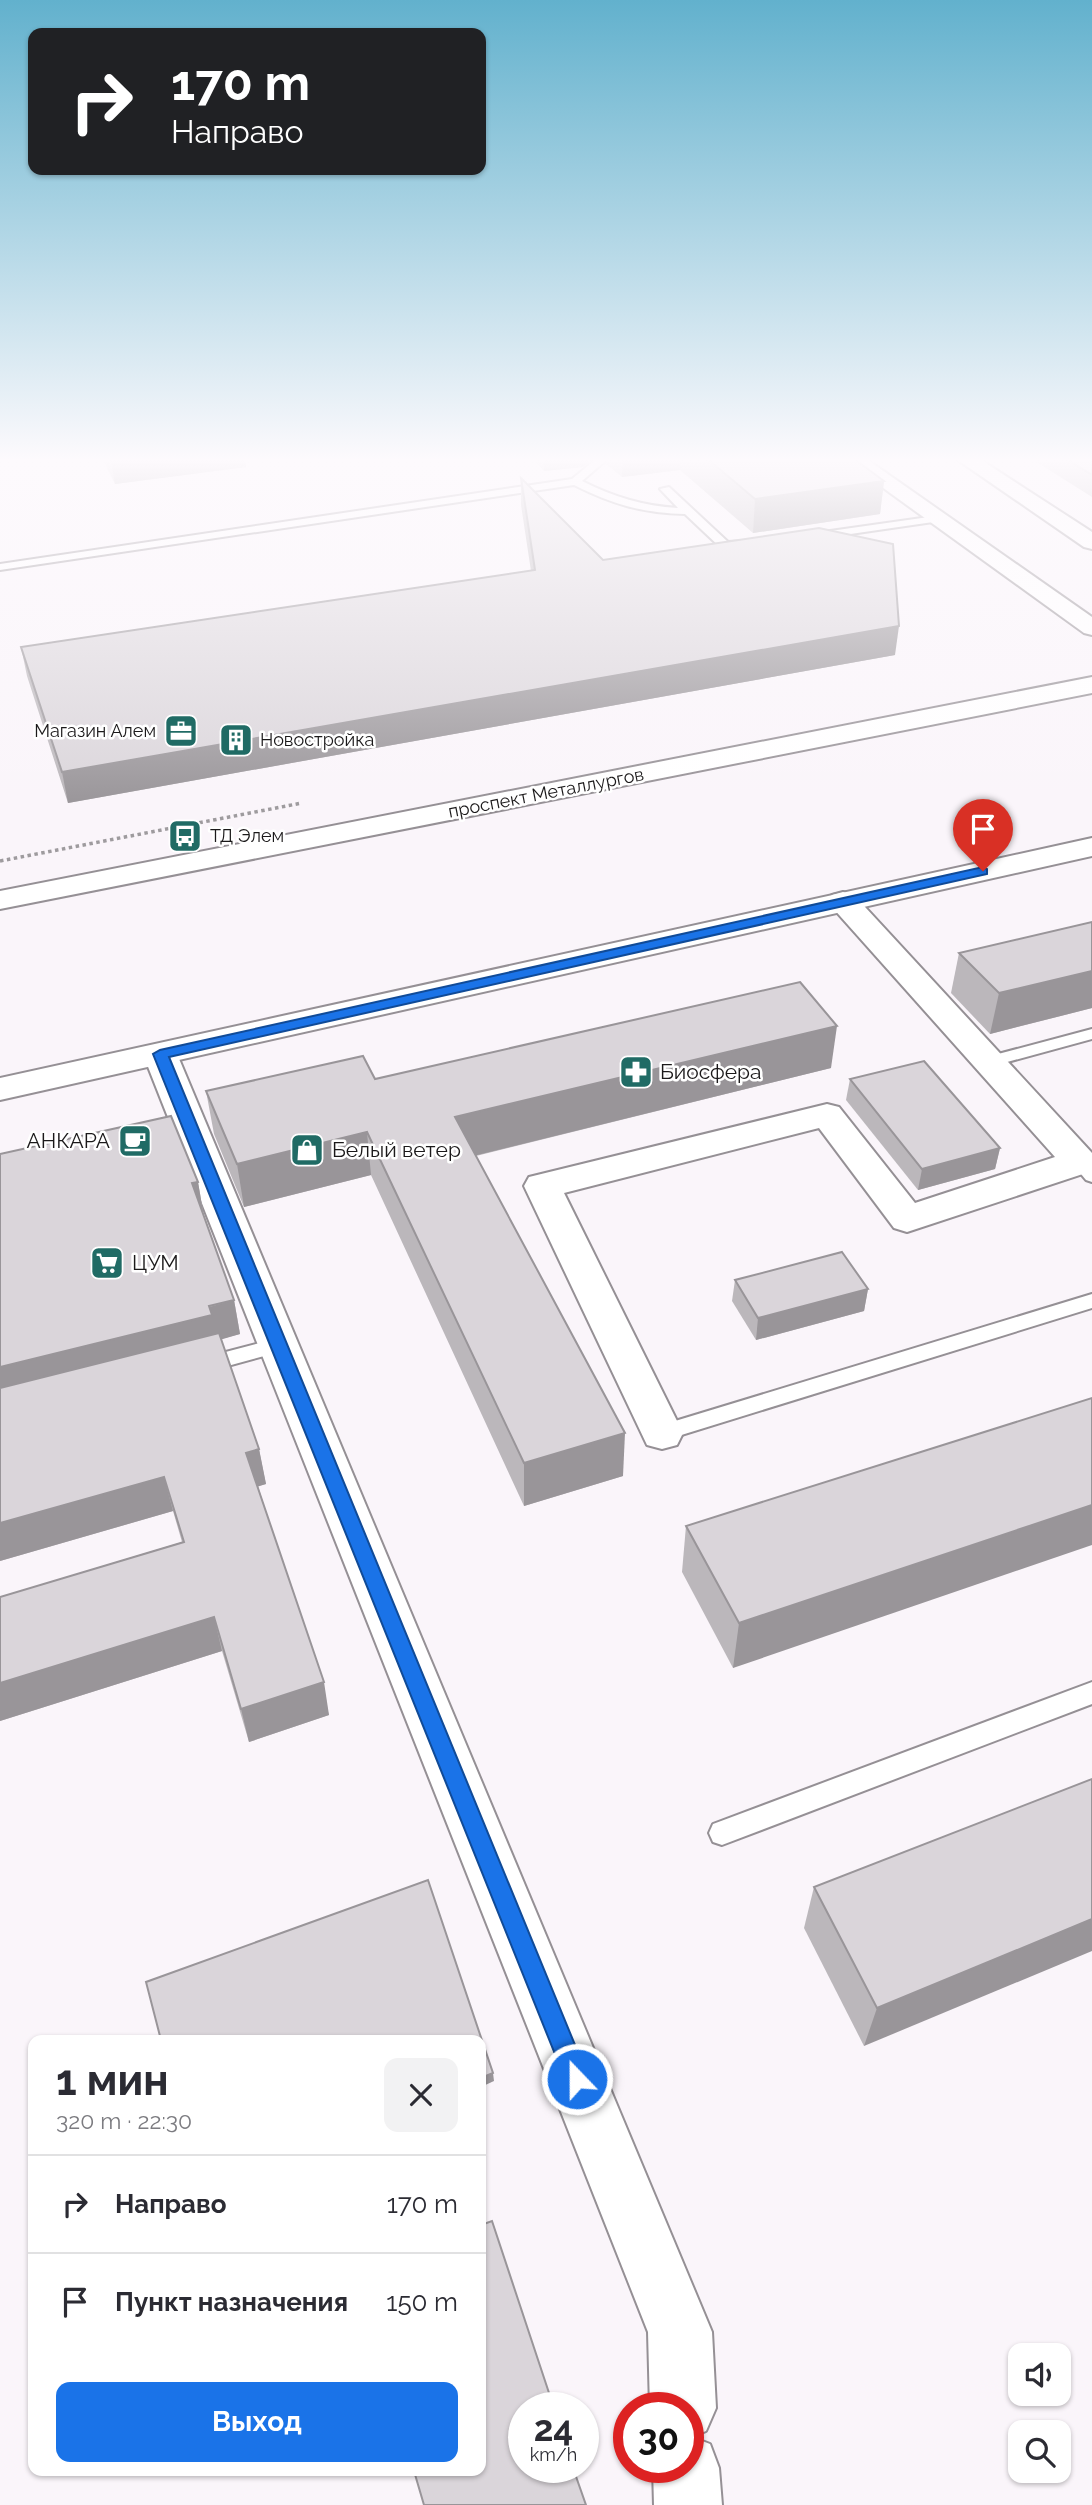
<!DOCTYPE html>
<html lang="ru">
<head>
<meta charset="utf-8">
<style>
  :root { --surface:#fff; --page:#f2f2f3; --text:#2b2b33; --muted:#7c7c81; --line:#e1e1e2; --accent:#1a73e8 }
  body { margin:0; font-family:Raleway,sans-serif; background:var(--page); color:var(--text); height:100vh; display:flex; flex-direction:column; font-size:26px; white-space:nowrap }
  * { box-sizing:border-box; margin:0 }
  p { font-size:23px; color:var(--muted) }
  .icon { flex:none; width:38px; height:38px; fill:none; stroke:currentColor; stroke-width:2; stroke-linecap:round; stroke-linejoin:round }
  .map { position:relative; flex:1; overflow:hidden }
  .sheet { position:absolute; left:28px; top:2035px; width:458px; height:441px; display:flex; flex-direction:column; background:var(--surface); border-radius:14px; box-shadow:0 2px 5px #0004 }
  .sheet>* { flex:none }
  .top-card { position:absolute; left:28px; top:28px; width:458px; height:147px; border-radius:14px; box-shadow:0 2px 5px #0004; background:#202124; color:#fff; overflow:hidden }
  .controls { position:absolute; left:1008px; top:2343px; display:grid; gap:14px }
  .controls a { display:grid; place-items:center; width:63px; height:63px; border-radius:14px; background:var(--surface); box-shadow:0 2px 5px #0004; font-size:35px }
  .speed { position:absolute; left:508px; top:2392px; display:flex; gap:14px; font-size:35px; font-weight:700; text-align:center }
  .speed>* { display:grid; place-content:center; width:91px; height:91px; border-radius:50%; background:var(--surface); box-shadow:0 2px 5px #0004; line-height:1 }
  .speed small { font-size:18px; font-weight:400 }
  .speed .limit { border:10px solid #d22; background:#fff; color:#111 }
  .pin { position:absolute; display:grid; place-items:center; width:60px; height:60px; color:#fff; margin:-72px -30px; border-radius:50% 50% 50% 0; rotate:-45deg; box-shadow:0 0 7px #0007 }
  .pin .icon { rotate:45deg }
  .me { position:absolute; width:77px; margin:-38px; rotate:338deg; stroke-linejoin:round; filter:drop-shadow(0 0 5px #0008) }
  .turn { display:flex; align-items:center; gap:24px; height:147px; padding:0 28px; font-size:32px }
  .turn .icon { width:91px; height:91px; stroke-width:2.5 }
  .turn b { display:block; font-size:49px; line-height:60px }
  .round { display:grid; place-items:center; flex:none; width:74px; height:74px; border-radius:14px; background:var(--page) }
  .head { display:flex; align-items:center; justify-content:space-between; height:119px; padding:0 28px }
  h1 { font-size:42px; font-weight:700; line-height:52px }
  .button { display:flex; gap:14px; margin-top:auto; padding:14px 28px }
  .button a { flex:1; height:80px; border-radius:14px; background:var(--accent); color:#fff; font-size:28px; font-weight:700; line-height:80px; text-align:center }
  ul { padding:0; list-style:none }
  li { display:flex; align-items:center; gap:21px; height:98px; padding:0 28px; border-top:2px solid var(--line) }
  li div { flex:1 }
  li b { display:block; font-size:26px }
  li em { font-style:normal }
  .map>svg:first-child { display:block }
</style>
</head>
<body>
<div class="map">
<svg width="1092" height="2505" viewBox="0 0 1092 2505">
  <rect width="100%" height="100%" fill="#faf5fa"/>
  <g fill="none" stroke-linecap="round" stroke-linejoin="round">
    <defs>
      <g id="service">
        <path d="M600,456H611L582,481C614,497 643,506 678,508L660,489L669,487L728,542L744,541L749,544L744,547L721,548L685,514C642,513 612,504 574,485L0,570V564L572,479Z"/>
        <polygon points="936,516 940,517 940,521 816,539 811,536 816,533"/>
        <polygon points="1092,1029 1092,1039 989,1067 980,1062 983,1058"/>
        <polygon points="1080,1156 1086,1158 1092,1164 1092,1182 1086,1180 1071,1162"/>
        <polygon points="1092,1294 1092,1308 662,1441 654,1439 651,1433 654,1427 662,1425"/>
        <polygon points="279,1338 286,1340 289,1345 286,1350 202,1373 195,1370 192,1365 195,1360"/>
        <polygon points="1092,1682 1092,1704 722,1845 713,1842 709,1833 713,1824"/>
      </g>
      <g id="minor">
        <polygon points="843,892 854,895 1092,1153 1092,1171 907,1232 894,1228 819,1128 564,1193 683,1433 677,1445 662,1449 647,1445 524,1186 529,1177 827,1104 839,1107 915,1203 1055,1157 832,907 828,901 832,895"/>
        <polygon points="160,1044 172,1047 177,1054 712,2332 716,2408 706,2431 692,2437 710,2444 719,2468 722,2505 654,2505 653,2468 688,2468 688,2408 650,2408 648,2332 143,1054 148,1047"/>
      </g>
      <g id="tertiary">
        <polygon points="839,456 862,456 1092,617 1092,635 1084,633"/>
        <polygon points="952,456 975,456 1092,532 1092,549 1084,547"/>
      </g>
      <g id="secondary">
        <polygon points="1092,677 1092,693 0,909 0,891"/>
        <polygon points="1092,838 1092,856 0,1100 0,1078"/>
      </g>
    </defs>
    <!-- service casing -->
    <use href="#service" stroke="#959095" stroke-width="4"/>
    <!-- minor casing -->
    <use href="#minor" stroke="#959095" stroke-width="4"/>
    <!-- tertiary casing -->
    <use href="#tertiary" stroke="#959095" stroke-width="4"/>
    <!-- secondary casing -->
    <use href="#secondary" stroke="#959095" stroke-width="4"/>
    <!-- path -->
    <polyline stroke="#9e9b9e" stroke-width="3.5" stroke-dasharray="3.5 3.5" stroke-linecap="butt" points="0,861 302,803"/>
    <!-- service -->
    <use href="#service" fill="#fff" fill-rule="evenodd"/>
    <!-- minor -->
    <use href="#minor" fill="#fff" fill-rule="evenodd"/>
    <!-- tertiary -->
    <use href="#tertiary" fill="#fff" fill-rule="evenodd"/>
    <!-- secondary -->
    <use href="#secondary" fill="#fff" fill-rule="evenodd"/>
  </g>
  <!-- wall -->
  <g fill="#bbb7bb">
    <polygon points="101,456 245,456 246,467 115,484"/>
    <polygon points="530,456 596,456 583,467 544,471"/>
    <polygon points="606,456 850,456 884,481 880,514 753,533 680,470 622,477 606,464"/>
    <polygon points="1027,456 1092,456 1092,497"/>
    <polygon points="521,478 603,560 895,655 68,803 27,676 21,647 531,571 521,505"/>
    <polygon points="1092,922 1092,1008 990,1034 951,993 959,953"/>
    <polygon points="831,1068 476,1156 623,1476 524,1506 371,1175 244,1207 214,1134 206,1091 375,1079"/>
    <polygon points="850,1079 1000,1148 995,1169 918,1190 846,1100"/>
    <polygon points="198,1182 204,1217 234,1300 240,1334 221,1339 259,1449 266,1484 258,1486 329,1715 249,1742 222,1651 0,1721 0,1597 182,1542 173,1511 0,1561"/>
    <polygon points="735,1280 868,1289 864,1311 756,1340 732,1301"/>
    <polygon points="1092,1398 733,1668 682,1572 686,1526"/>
    <polygon points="1092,1779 864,2046 804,1928 814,1887"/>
  </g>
  <!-- shaded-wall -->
  <g fill="#999599">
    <polygon points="151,456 245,456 246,467 115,484 111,461"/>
    <polygon points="544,456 596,456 583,467 544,471"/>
    <polygon points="623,456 681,456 680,470 622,477"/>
    <polygon points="884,481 880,514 753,533 755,499"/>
    <polygon points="899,626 895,655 68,803 62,772"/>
    <polygon points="1092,971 1092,1008 990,1034 999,993"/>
    <polygon points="837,1026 831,1068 457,1160 455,1117"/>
    <polygon points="367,1132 371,1175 244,1207 237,1164"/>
    <polygon points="1000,1148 995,1169 918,1190 922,1169"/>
    <polygon points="198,1182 204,1217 192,1183"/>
    <polygon points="868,1289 864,1311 756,1340 758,1318"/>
    <polygon points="234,1300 240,1334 0,1404 0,1367"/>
    <polygon points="625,1433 623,1476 524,1506 524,1463"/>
    <polygon points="259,1449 266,1484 253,1488 246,1453"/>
    <polygon points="164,1477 173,1511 0,1561 0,1523"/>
    <polygon points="1092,1505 1092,1545 733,1668 739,1623"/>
    <polygon points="214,1617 222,1651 0,1721 0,1683"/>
    <polygon points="324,1682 329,1715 249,1742 241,1709"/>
    <polygon points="1092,1919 1092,1951 864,2046 877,2008"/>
    <polygon points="493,2073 494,2081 481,2087 481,2078"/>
  </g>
  <!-- building -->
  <g fill="#dad5da" stroke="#999599" stroke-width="2">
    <polygon points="108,456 151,456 111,461"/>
    <polygon points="704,456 850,456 884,481 755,499"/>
    <polygon points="1062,456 1092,456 1092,475"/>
    <polygon points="521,478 603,560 819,528 893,544 899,626 62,772 21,647 535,570"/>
    <polygon points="1092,922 1092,971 999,993 959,953"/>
    <polygon points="800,982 837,1026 455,1117 625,1433 524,1463 367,1132 237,1164 206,1091 363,1056 375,1079"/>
    <polygon points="924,1061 1000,1148 922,1169 850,1079"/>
    <polygon points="171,1116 198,1182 192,1183 234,1300 209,1306 212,1315 0,1367 0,1154"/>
    <polygon points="842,1252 868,1289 758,1318 735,1280"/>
    <polygon points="219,1333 259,1449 246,1453 324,1682 241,1709 214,1617 0,1683 0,1597 184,1542 164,1477 0,1523 0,1388"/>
    <polygon points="1092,1398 1092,1505 739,1623 686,1526"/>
    <polygon points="1092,1779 1092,1919 877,2008 814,1887"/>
    <polygon points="428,1880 493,2073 481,2078 481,2040 161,2040 146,1982"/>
    <polygon points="492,2221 554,2408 523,2408 523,2468 573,2468 586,2505 424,2505 414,2471 481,2471 481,2225"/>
  </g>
  <!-- sky -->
  <linearGradient id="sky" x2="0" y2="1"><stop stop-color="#62b1cd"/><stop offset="0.57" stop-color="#fdfafd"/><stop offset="1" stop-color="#fdfafd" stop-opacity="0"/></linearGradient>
  <rect width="1092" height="807" fill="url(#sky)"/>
  <!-- route -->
  <polygon fill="#1a73e8" stroke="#114b97" stroke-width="2" points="983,867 987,869 987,874 169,1057 589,2079 585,2087 577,2091 568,2087 565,2079 153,1054 160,1050"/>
  <!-- icons -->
  <defs>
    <symbol id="office-square" viewBox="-11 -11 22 22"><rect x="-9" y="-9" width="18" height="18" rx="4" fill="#206b65" stroke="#fff"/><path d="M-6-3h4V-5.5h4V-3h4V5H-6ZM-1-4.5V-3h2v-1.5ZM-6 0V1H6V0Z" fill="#fff"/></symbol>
    <symbol id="building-square" viewBox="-11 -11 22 22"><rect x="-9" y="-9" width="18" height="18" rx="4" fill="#206b65" stroke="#fff"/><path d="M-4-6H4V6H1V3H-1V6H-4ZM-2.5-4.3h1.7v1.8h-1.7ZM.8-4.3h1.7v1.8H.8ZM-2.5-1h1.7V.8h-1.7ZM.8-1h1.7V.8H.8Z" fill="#fff"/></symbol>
    <symbol id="bus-square" viewBox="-11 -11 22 22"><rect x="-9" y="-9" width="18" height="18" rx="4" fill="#206b65" stroke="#fff"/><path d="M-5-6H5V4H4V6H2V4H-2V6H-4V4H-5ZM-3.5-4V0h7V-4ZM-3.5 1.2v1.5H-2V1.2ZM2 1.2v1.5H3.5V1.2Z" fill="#fff"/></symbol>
    <symbol id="pharmacy-square" viewBox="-11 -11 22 22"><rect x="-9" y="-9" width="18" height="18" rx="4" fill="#206b65" stroke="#fff"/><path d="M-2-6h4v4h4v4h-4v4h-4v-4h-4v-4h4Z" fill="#fff"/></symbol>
    <symbol id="cafe-square" viewBox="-11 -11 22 22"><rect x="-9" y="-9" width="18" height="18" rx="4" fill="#206b65" stroke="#fff"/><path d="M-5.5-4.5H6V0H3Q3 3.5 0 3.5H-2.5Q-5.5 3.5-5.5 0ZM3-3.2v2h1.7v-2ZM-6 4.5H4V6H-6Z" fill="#fff"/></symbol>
    <symbol id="shop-square" viewBox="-11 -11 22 22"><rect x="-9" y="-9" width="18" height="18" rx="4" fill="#206b65" stroke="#fff"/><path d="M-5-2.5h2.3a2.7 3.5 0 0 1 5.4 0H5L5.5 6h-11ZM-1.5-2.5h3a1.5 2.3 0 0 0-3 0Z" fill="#fff"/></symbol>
    <symbol id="supermarket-square" viewBox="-11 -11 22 22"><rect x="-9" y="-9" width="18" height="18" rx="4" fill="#206b65" stroke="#fff"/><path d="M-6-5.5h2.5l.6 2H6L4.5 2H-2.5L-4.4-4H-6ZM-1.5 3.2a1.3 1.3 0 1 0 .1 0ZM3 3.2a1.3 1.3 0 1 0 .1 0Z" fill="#fff"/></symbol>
  </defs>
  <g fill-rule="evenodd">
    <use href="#office-square" x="162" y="712" width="38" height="38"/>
    <use href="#building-square" x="217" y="721" width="38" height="38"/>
    <use href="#bus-square" x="166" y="817" width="38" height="38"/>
    <use href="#pharmacy-square" x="617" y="1053" width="38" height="38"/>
    <use href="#cafe-square" x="116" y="1122" width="38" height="38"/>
    <use href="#shop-square" x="288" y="1131" width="38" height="38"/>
    <use href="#supermarket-square" x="88" y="1244" width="38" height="38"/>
  </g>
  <g text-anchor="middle" stroke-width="5" stroke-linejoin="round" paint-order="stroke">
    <!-- far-poi labels -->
    <g font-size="18" fill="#1b191a" stroke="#fff" text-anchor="start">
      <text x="156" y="737" text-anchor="end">Магазин Алем</text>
      <text x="260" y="746">Новостройка</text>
      <text x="210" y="842">ТД Элем</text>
    </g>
    <!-- far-street labels -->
    <g font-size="18" fill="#1b191a" stroke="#fff">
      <text transform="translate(546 793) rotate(-11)" y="6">проспект Металлургов</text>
    </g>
    <!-- poi labels -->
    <g font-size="21" fill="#1b191a" stroke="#fff" text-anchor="start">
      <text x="660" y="1079">Биосфера</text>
      <text x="110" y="1148" text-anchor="end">АНКАРА</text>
      <text x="332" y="1157">Белый ветер</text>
      <text x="132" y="1270">ЦУМ</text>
    </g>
  </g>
</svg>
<div class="controls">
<a><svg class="icon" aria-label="sound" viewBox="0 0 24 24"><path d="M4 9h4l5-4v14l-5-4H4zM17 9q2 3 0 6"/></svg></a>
<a><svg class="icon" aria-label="search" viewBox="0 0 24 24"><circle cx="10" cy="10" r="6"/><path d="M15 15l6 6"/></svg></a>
</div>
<div class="speed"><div>24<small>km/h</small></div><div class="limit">30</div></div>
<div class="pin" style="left:983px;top:871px;background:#d93025"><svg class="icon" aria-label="arrive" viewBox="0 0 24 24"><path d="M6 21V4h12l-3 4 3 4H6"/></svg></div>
<svg class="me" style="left:577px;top:2079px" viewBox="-20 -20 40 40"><circle r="17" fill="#1a73e8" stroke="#fff" stroke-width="3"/><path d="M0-11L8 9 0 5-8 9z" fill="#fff"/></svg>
<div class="top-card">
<div class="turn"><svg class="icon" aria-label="right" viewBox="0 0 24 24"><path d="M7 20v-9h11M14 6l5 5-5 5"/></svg><div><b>170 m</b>Направо</div></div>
</div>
<section class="sheet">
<div class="head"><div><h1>1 мин</h1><p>320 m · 22:30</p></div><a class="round"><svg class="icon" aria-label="close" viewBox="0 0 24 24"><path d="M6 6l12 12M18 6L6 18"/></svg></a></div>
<ul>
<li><svg class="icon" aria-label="right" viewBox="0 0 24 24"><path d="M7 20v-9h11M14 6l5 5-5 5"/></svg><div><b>Направо</b></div><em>170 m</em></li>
<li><svg class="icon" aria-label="arrive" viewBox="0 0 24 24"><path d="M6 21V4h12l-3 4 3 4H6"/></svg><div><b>Пункт назначения</b></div><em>150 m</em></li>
</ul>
<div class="button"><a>Выход</a></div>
</section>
</div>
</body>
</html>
